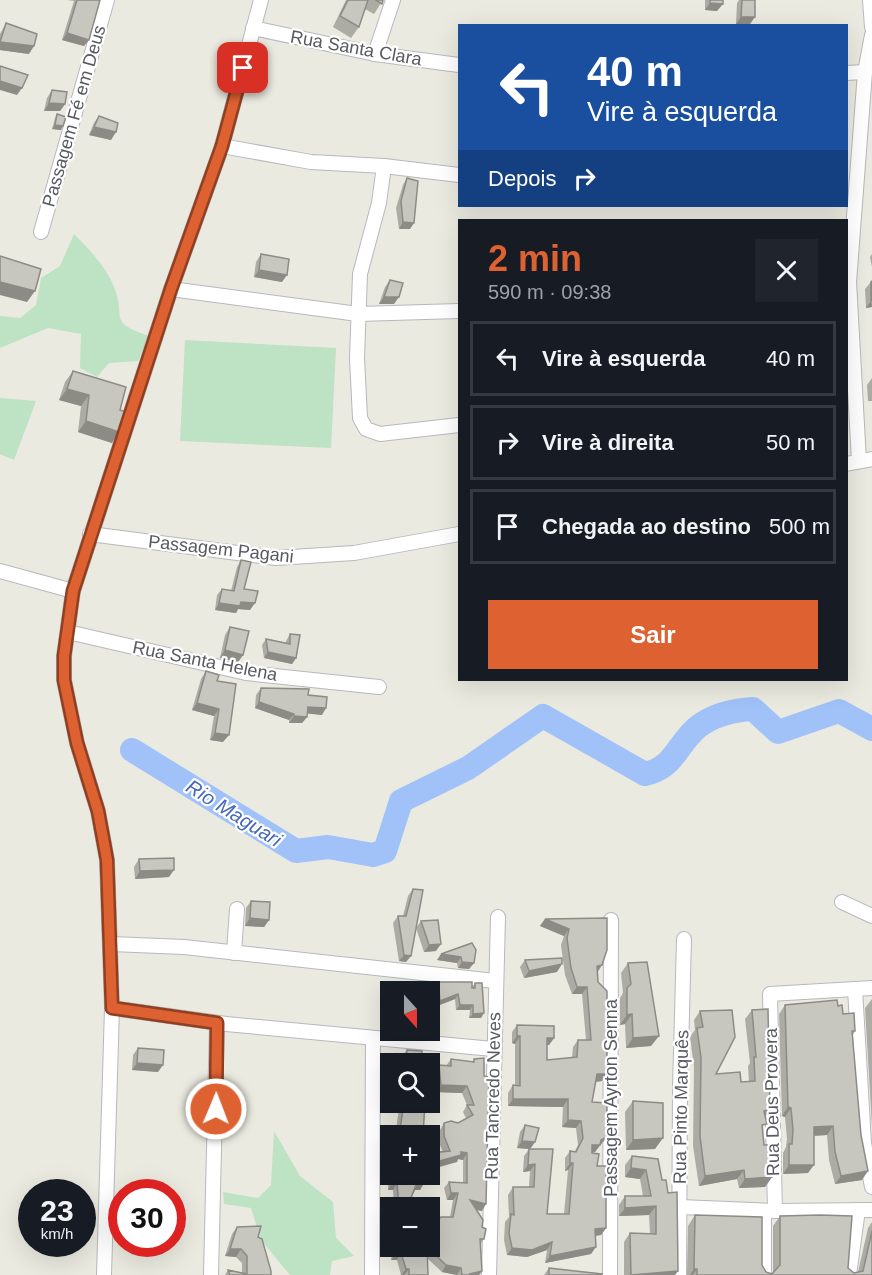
<!DOCTYPE html>
<html lang="pt">
<head>
<meta charset="utf-8">
<style>
  :root { --surface:#171b24; --page:#20242c; --text:#f1f3f6; --muted:#9ea1a6; --line:#363941; --accent:#de6132 }
  body { margin:0; font-family:Arial,sans-serif; background:var(--page); color:var(--text); height:100vh; display:flex; flex-direction:column; font-size:22px; white-space:nowrap }
  * { box-sizing:border-box; margin:0 }
  p { font-size:20px; color:var(--muted) }
  .icon { flex:none; width:33px; height:33px; fill:none; stroke:currentColor; stroke-width:2; stroke-linecap:round; stroke-linejoin:round }
  .map { position:relative; flex:1; overflow:hidden }
  .sheet { position:absolute; left:458px; top:219px; width:390px; height:462px; display:flex; flex-direction:column; background:var(--surface); border-radius:0px; box-shadow:0 6px 24px #0002 }
  .sheet>* { flex:none }
  .hud { position:absolute; left:458px; top:24px; width:390px; height:183px; border-radius:0px; box-shadow:0 6px 24px #0002; background:#1a4fa0; color:#fff; overflow:hidden }
  .needle { width:39px; rotate:159deg }
  .buttons { position:absolute; left:380px; top:981px; display:grid; gap:12px }
  .buttons a { display:grid; place-items:center; width:60px; height:60px; border-radius:0px; background:var(--surface); box-shadow:0 6px 24px #0002; font-size:30px }
  .speed { position:absolute; left:18px; top:1179px; display:flex; gap:12px; font-size:30px; font-weight:700; text-align:center }
  .speed>* { display:grid; place-content:center; width:78px; height:78px; border-radius:50%; background:var(--surface); box-shadow:0 6px 24px #0002; line-height:1 }
  .speed small { font-size:15px; font-weight:400 }
  .speed .limit { border:9px solid #d22; background:#fff; color:#111 }
  .pin { position:absolute; display:grid; place-items:center; width:51px; height:51px; color:#fff; margin:-26px; border-radius:12px; box-shadow:0 3px 9px #0006 }
  .me { position:absolute; width:66px; margin:-33px; rotate:1deg; stroke-linejoin:round; filter:drop-shadow(0 0 4px #0008) }
  .turn { display:flex; align-items:center; gap:21px; height:126px; padding:0 30px; font-size:27px }
  .turn .icon { width:78px; height:78px; stroke-width:2.5 }
  .turn b { display:block; font-size:42px; line-height:51px }
  .then { display:flex; align-items:center; height:57px; padding:0 30px; background:#0003; gap:12px; font-size:22px }
  .round { display:grid; place-items:center; flex:none; width:63px; height:63px; border-radius:0px; background:var(--page) }
  .summary { display:flex; align-items:center; justify-content:space-between; height:102px; padding:0 30px }
  h1 { font-size:36px; font-weight:700; line-height:45px; color:var(--accent) }
  .cta { display:flex; gap:12px; margin-top:auto; padding:12px 30px }
  .cta a { flex:1; height:69px; border-radius:0px; background:var(--accent); color:#fff; font-size:24px; font-weight:700; line-height:69px; text-align:center }
  ul { padding:0; list-style:none }
  li { display:flex; align-items:center; gap:18px; height:75px; margin:0 12px 9px; padding:0 18px; border:3px solid var(--line); border-radius:0px }
  li div { flex:1 }
  li b { display:block; font-size:22px }
  li em { font-style:normal }
  .map>svg:first-child { display:block }
</style>
</head>
<body>
<div class="map">
<svg width="872" height="1275" viewBox="0 0 872 1275">
  <rect width="100%" height="100%" fill="#ebeae0"/>
  <!-- green -->
  <g fill="#bde2c4">
    <path d="M74,234C88,248 107,268 114,287C127,319 106,321 149,336L138,361L109,363L97,377L80,368L81,334L48,328L0,348V316L20,318L36,305L41,278L60,266Z"/>
    <polygon points="185,340 336,348 331,448 180,441"/>
    <polygon points="0,398 36,401 14,460 0,454"/>
    <polygon points="274,1131 300,1176 333,1202 336,1238 354,1256 332,1261 330,1275 290,1275 261,1240 251,1208 224,1204 223,1192 258,1198 271,1185"/>
  </g>
  <g fill="none" stroke-linecap="round" stroke-linejoin="round">
    <!-- river -->
    <path stroke="#a1c1f9" stroke-width="24" d="M132,750L296,851L328,847L373,855L385,851L401,801L468,768L543,716L645,774C675,768 677,743 699,726C714,715 735,710 753,709L778,732L839,711L872,729"/>
    <defs>
      <g id="minor">
        <polyline points="870,0 872,27"/>
        <polyline points="253,28 375,54 459,65"/>
        <polyline points="375,54 393,0"/>
        <polyline points="846,73 865,72"/>
        <polyline points="222,146 311,162 384,166 459,175"/>
        <polyline points="384,166 379,203 360,274 357,358 360,418 366,429 380,434 459,425"/>
        <polyline points="41,232 107,0"/>
        <polyline points="171,289 358,314 459,311"/>
        <polyline points="859,461 849,282 865,72 872,35"/>
        <polyline points="846,464 872,459"/>
        <polyline points="90,534 276,558 354,553 459,534"/>
        <polyline points="0,571 73,591"/>
        <polyline points="68,632 246,673 379,687"/>
        <polyline points="842,902 872,916"/>
        <polyline points="111,944 184,947 495,981"/>
        <polyline points="234,953 237,909"/>
        <polyline points="855,989 864,1143 872,1187"/>
        <polyline points="112,1008 226,1024 493,1049"/>
        <polyline points="680,1207 775,1211 872,1210"/>
        <polyline points="764,1211 764,1275"/>
        <polyline points="775,1211 770,994 872,988"/>
        <polyline points="104,1275 112,1008 107,860 98,811 77,743 64,680 64,656 73,591 171,289 222,146 261,0"/>
        <polyline points="211,1275 217,1023"/>
        <polyline points="372,1275 373,1038"/>
        <polyline points="489,1275 498,917"/>
        <polyline points="610,1275 611,920"/>
        <polyline points="679,1275 680,1089 684,939"/>
        <polyline points="849,1275 858,1210"/>
      </g>
    </defs>
    <!-- minor casing -->
    <use href="#minor" stroke="#b7b8be" stroke-width="16"/>
    <!-- minor -->
    <use href="#minor" stroke="#fff" stroke-width="14"/>
  </g>
  <!-- wall -->
  <g fill="#acaba4">
    <polygon points="67,0 100,0 84,46 62,40 74,1"/>
    <polygon points="346,0 383,0 374,14 365,9 359,27 351,38 333,27"/>
    <polygon points="705,0 723,0 717,11 705,10"/>
    <polygon points="739,0 755,0 750,24 736,24 737,3"/>
    <polygon points="6,23 29,54 0,50 0,34"/>
    <polygon points="52,90 65,104 60,111 44,111 47,98"/>
    <polygon points="57,114 61,130 52,129 55,118"/>
    <polygon points="99,116 111,140 89,135 94,123"/>
    <polygon points="407,178 410,229 399,229 396,208 403,185"/>
    <polygon points="261,254 282,282 254,277 256,262"/>
    <polygon points="872,254 872,267 870,257"/>
    <polygon points="390,280 394,304 379,304 385,287"/>
    <polygon points="872,281 872,307 866,308 865,289 871,282"/>
    <polygon points="73,371 120,410 112,443 78,432 81,406 59,400 65,382"/>
    <polygon points="872,378 872,401 868,401 867,385"/>
    <polygon points="241,560 244,589 250,610 238,609 236,613 215,610 217,595 222,589 231,591 237,567"/>
    <polygon points="230,627 243,655 238,662 220,658 225,635"/>
    <polygon points="290,634 296,658 292,664 264,658 262,645 266,639 286,643 286,641"/>
    <polygon points="206,671 217,681 223,742 210,740 214,716 192,710 201,679"/>
    <polygon points="261,688 308,695 322,715 307,713 307,717 302,723 289,723 289,720 255,708 256,695"/>
    <polygon points="139,859 169,877 135,879 134,867"/>
    <polygon points="413,889 416,928 421,921 436,951 424,952 416,928 406,962 399,961 393,923 398,916 403,916 408,896"/>
    <polygon points="251,901 269,920 264,927 245,926 246,908"/>
    <polygon points="607,918 597,972 602,1081 596,1082 592,1102 607,1137 595,1152 592,1153 597,1166 606,1228 601,1235 596,1236 591,1254 545,1263 547,1250 527,1257 507,1255 504,1240 505,1222 509,1217 508,1195 513,1187 529,1187 530,1171 523,1172 524,1156 529,1149 517,1148 520,1132 525,1125 535,1142 530,1149 553,1149 547,1214 564,1214 568,1170 565,1171 565,1158 570,1151 575,1151 578,1145 576,1128 562,1127 563,1107 508,1106 508,1093 513,1085 515,1086 515,1044 512,1043 512,1032 517,1025 554,1038 549,1045 547,1045 547,1060 572,1058 573,1047 578,1040 586,1040 582,994 572,994 565,975 561,945 564,936 540,926 545,919"/>
    <polygon points="472,943 474,963 469,969 458,968 457,963 437,960"/>
    <polygon points="525,960 557,972 524,978 520,967"/>
    <polygon points="628,963 651,1046 626,1048 625,1024 620,1025 620,998 623,993 621,973"/>
    <polygon points="438,982 472,987 475,983 481,1018 469,1018 470,1010 456,1010 455,999 437,1006 434,987"/>
    <polygon points="872,999 872,1126 865,1008"/>
    <polygon points="785,1005 838,1006 855,1031 853,1035 862,1180 835,1184 829,1160 827,1135 814,1136 808,1173 783,1174 783,1153 786,1147 787,1139 785,1117 782,1116 779,1014"/>
    <polygon points="752,1010 765,1117 762,1131 764,1145 772,1177 765,1187 739,1188 737,1179 699,1186 693,1146 694,1067 690,1037 695,1030 694,1020 700,1011 716,1074 741,1082 749,1082 748,1066 750,1063 745,1019"/>
    <polygon points="138,1048 158,1072 132,1070 133,1055"/>
    <polygon points="407,1050 421,1064 401,1064 401,1057"/>
    <polygon points="451,1059 473,1062 474,1059 482,1211 476,1210 482,1227 484,1239 480,1245 482,1271 479,1275 457,1275 442,1272 427,1258 428,1275 401,1275 397,1260 391,1260 393,1249 388,1245 390,1238 390,1246 429,1246 450,1217 453,1200 447,1200 444,1188 449,1182 463,1183 463,1160 458,1159 457,1162 443,1152 439,1143 440,1130 444,1123 458,1123 466,1118 463,1112 467,1105 462,1093 436,1092 434,1072 439,1065 446,1066"/>
    <polygon points="390,1092 425,1102 423,1136 395,1136 399,1109 385,1109 386,1098"/>
    <polygon points="633,1101 655,1149 626,1150 625,1112"/>
    <polygon points="389,1138 390,1138 390,1174 412,1174 411,1175 424,1183 420,1190 415,1190 407,1207 423,1208 394,1208 393,1190 388,1190 388,1171 382,1171 381,1159 386,1152 384,1144"/>
    <polygon points="632,1156 658,1159 678,1271 675,1275 624,1275 624,1242 630,1233 650,1234 649,1215 619,1216 619,1205 625,1196 643,1196 640,1179 625,1177 625,1165"/>
    <polygon points="695,1215 762,1265 766,1272 772,1274 773,1272 773,1226 780,1216 854,1273 858,1272 868,1228 872,1222 872,1275 687,1275 688,1226"/>
    <polygon points="237,1227 258,1237 271,1275 225,1275 228,1270 242,1273 242,1263 236,1257 225,1256 232,1234"/>
    <polygon points="549,1268 602,1275 544,1275"/>
  </g>
  <!-- shaded-wall -->
  <g fill="#8c8b86">
    <polygon points="710,3 723,4 717,11 705,10"/>
    <polygon points="741,17 755,17 750,24 736,24"/>
    <polygon points="67,33 89,40 84,46 62,40"/>
    <polygon points="0,42 34,46 29,54 0,50"/>
    <polygon points="0,81 22,88 17,95 0,90"/>
    <polygon points="49,103 65,104 60,111 44,111"/>
    <polygon points="55,125 63,126 61,130 52,129"/>
    <polygon points="94,127 116,132 111,140 89,135"/>
    <polygon points="403,222 414,223 410,229 399,229"/>
    <polygon points="259,270 287,275 282,282 254,277"/>
    <polygon points="0,282 35,291 27,302 0,295"/>
    <polygon points="384,297 399,297 394,304 379,304"/>
    <polygon points="871,301 872,307 866,308"/>
    <polygon points="67,389 89,395 81,406 59,400"/>
    <polygon points="86,421 119,432 112,443 78,432"/>
    <polygon points="241,602 255,603 250,610 238,609 236,613 215,610 219,603"/>
    <polygon points="225,650 243,655 238,662 220,658"/>
    <polygon points="268,652 296,658 292,664 264,658"/>
    <polygon points="259,702 294,714 289,720 255,708"/>
    <polygon points="197,703 219,709 214,716 192,710"/>
    <polygon points="308,707 326,708 322,715 303,713"/>
    <polygon points="294,716 307,717 302,723 289,723"/>
    <polygon points="215,733 229,735 223,742 210,740"/>
    <polygon points="174,870 169,877 135,879 140,871"/>
    <polygon points="250,918 269,920 264,927 245,926"/>
    <polygon points="545,919 569,929 564,936 540,926"/>
    <polygon points="441,944 436,951 424,952 429,945"/>
    <polygon points="441,954 461,957 457,963 437,960"/>
    <polygon points="404,955 411,956 406,962 399,961"/>
    <polygon points="462,962 474,963 469,969 458,968"/>
    <polygon points="562,964 557,972 524,978 529,971"/>
    <polygon points="602,965 597,973 597,966"/>
    <polygon points="577,987 587,987 582,994 572,994"/>
    <polygon points="458,994 455,999 437,1006 440,1001"/>
    <polygon points="460,1005 473,1005 470,1010 456,1010"/>
    <polygon points="484,1013 481,1018 469,1018 473,1014"/>
    <polygon points="632,1014 625,1024 620,1025 627,1015"/>
    <polygon points="517,1036 520,1036 515,1044 512,1043"/>
    <polygon points="659,1036 651,1046 626,1048 633,1038"/>
    <polygon points="547,1038 554,1038 549,1045 542,1045"/>
    <polygon points="137,1063 163,1065 158,1072 132,1070"/>
    <polygon points="597,1074 607,1074 602,1081 592,1082"/>
    <polygon points="441,1085 467,1086 462,1093 436,1092"/>
    <polygon points="513,1099 568,1099 563,1107 508,1106"/>
    <polygon points="390,1102 404,1103 399,1109 385,1109"/>
    <polygon points="788,1107 791,1108 785,1117 782,1116"/>
    <polygon points="770,1109 764,1119 764,1111"/>
    <polygon points="568,1120 581,1121 576,1128 562,1127"/>
    <polygon points="833,1126 827,1135 808,1136 814,1127"/>
    <polygon points="607,1137 601,1144 600,1145 595,1152 587,1153 592,1145"/>
    <polygon points="663,1138 655,1149 626,1150 633,1140"/>
    <polygon points="522,1141 535,1142 530,1149 517,1148"/>
    <polygon points="461,1152 467,1153 463,1160 458,1159 457,1162 429,1170 429,1164"/>
    <polygon points="570,1163 573,1163 568,1170 565,1171"/>
    <polygon points="386,1164 390,1164 390,1169 388,1171 382,1171"/>
    <polygon points="535,1164 530,1171 523,1172 528,1165"/>
    <polygon points="789,1165 814,1165 808,1173 783,1174"/>
    <polygon points="631,1168 646,1170 640,1179 625,1177"/>
    <polygon points="744,1170 737,1179 699,1186 705,1176"/>
    <polygon points="868,1171 862,1180 835,1184 841,1176"/>
    <polygon points="772,1177 765,1187 739,1188 745,1179"/>
    <polygon points="392,1183 397,1183 393,1190 388,1190"/>
    <polygon points="417,1183 424,1183 420,1190 413,1190"/>
    <polygon points="451,1193 458,1193 453,1200 447,1200"/>
    <polygon points="470,1200 486,1204 482,1211 465,1207"/>
    <polygon points="656,1206 649,1215 619,1216 625,1208"/>
    <polygon points="606,1228 601,1235 590,1236 595,1229"/>
    <polygon points="552,1242 547,1250 527,1257 507,1255 512,1248"/>
    <polygon points="596,1247 591,1254 545,1263 550,1256"/>
    <polygon points="230,1249 241,1249 236,1257 225,1256"/>
    <polygon points="401,1253 397,1260 391,1260 396,1254"/>
    <polygon points="446,1265 461,1268 457,1275 442,1272"/>
    <polygon points="406,1269 409,1269 404,1275 401,1275"/>
    <polygon points="694,1269 697,1269 693,1275 690,1275"/>
    <polygon points="482,1271 479,1275 469,1275 470,1274"/>
    <polygon points="678,1271 675,1275 635,1275"/>
  </g>
  <!-- building -->
  <g fill="#c8c7bf" stroke="#8c8b86" stroke-width="1.5">
    <polygon points="77,0 100,0 89,40 67,33"/>
    <polygon points="348,0 368,0 359,27 340,16"/>
    <polygon points="376,0 383,0 382,4"/>
    <polygon points="710,0 723,0 723,4 710,3"/>
    <polygon points="742,0 755,0 755,17 741,17"/>
    <polygon points="6,23 37,34 34,46 0,42"/>
    <polygon points="0,66 28,75 22,88 0,81"/>
    <polygon points="52,90 67,92 65,104 49,103"/>
    <polygon points="57,114 66,117 63,126 55,125"/>
    <polygon points="99,116 118,123 116,132 94,127"/>
    <polygon points="407,178 418,181 414,223 403,222 401,201"/>
    <polygon points="261,254 289,259 287,275 259,270"/>
    <polygon points="0,256 41,269 35,291 0,282"/>
    <polygon points="390,280 403,283 399,297 384,297"/>
    <polygon points="872,281 872,301 871,301 871,282"/>
    <polygon points="73,371 126,387 120,410 126,412 119,432 86,421 89,395 67,389"/>
    <polygon points="241,560 251,562 244,589 258,591 255,603 241,602 240,606 219,603 222,589 234,591"/>
    <polygon points="230,627 249,631 243,655 225,650"/>
    <polygon points="290,634 300,635 296,658 268,652 266,639 290,644"/>
    <polygon points="206,671 219,675 217,681 236,684 229,735 215,733 219,709 197,703"/>
    <polygon points="261,688 309,689 308,695 327,697 326,708 308,707 307,717 294,716 294,714 259,702"/>
    <polygon points="174,858 174,870 140,871 139,859"/>
    <polygon points="413,889 423,890 411,956 404,955 398,916 406,916"/>
    <polygon points="251,901 270,902 269,920 250,918"/>
    <polygon points="607,918 607,950 602,965 597,966 598,982 607,991 607,1074 597,1074 592,1102 607,1103 607,1137 601,1140 600,1145 592,1145 592,1153 599,1154 597,1166 606,1166 606,1228 595,1229 596,1247 550,1256 552,1242 532,1250 512,1248 509,1233 511,1214 514,1215 513,1187 534,1187 535,1164 528,1165 529,1149 553,1149 547,1214 569,1214 573,1163 570,1163 570,1151 576,1152 583,1138 581,1121 568,1120 568,1099 513,1099 513,1085 520,1086 520,1036 517,1036 517,1025 554,1026 554,1038 547,1038 547,1060 577,1057 578,1040 591,1040 587,987 577,987 571,968 567,938 569,929 545,919"/>
    <polygon points="438,920 441,944 429,945 421,921"/>
    <polygon points="472,943 476,950 474,963 462,962 461,957 441,954"/>
    <polygon points="562,958 562,964 529,971 525,960"/>
    <polygon points="647,962 659,1036 633,1038 632,1014 627,1015 627,988 631,984 628,963"/>
    <polygon points="438,982 472,982 472,988 475,988 475,983 482,983 484,1013 473,1014 473,1005 460,1005 458,994 440,1001"/>
    <polygon points="837,1000 838,1006 842,1005 843,1014 854,1013 855,1031 852,1031 861,1135 868,1171 841,1176 835,1152 833,1126 814,1127 814,1165 789,1165 789,1144 792,1144 793,1130 791,1108 788,1107 785,1005"/>
    <polygon points="768,1009 770,1109 764,1111 767,1124 762,1125 764,1145 771,1145 772,1177 745,1179 744,1170 705,1176 700,1136 701,1058 697,1028 703,1027 700,1011 732,1010 735,1037 716,1074 740,1072 741,1082 755,1081 754,1057 756,1057 752,1010"/>
    <polygon points="429,1011 433,1011 434,1021 429,1022"/>
    <polygon points="138,1048 164,1050 163,1065 137,1063"/>
    <polygon points="407,1050 422,1051 421,1064 406,1064"/>
    <polygon points="484,1058 484,1076 489,1077 486,1204 470,1200 483,1220 482,1227 486,1229 484,1239 480,1239 482,1271 470,1274 471,1275 462,1275 461,1268 446,1265 427,1247 428,1275 409,1275 409,1269 406,1269 401,1253 396,1254 397,1246 429,1246 429,1228 441,1217 453,1217 458,1193 451,1193 449,1182 467,1183 467,1153 461,1152 461,1155 429,1164 429,1153 450,1151 444,1136 444,1123 451,1121 458,1123 473,1115 467,1105 474,1105 467,1086 441,1085 439,1065 451,1066 451,1059 474,1062 474,1059"/>
    <polygon points="633,1101 663,1103 663,1138 633,1140"/>
    <polygon points="397,1102 425,1102 423,1136 399,1136 404,1103"/>
    <polygon points="525,1125 539,1128 535,1142 522,1141"/>
    <rect x="386" y="1152" width="4" height="12"/>
    <polygon points="632,1156 658,1159 662,1180 666,1180 668,1193 677,1192 678,1271 631,1275 630,1233 656,1234 656,1206 625,1208 625,1196 651,1196 646,1170 631,1168"/>
    <polygon points="393,1174 408,1174 425,1177 424,1183 417,1183 407,1207 424,1206 423,1208 396,1208 399,1207 397,1183 392,1183"/>
    <polygon points="695,1215 762,1217 762,1265 766,1272 772,1274 780,1265 780,1216 820,1215 852,1216 848,1268 854,1273 863,1271 872,1231 872,1275 697,1275 697,1269 694,1269"/>
    <polygon points="261,1226 258,1237 262,1239 271,1271 271,1275 230,1275 228,1270 247,1274 247,1256 241,1249 230,1249 237,1227"/>
    <polygon points="549,1268 602,1274 602,1275 549,1275"/>
  </g>
  <g fill="none" stroke-linecap="round" stroke-linejoin="round">
    <defs>
      <polyline id="route" points="216,1109 217,1023 112,1008 107,860 98,811 77,743 64,680 64,656 73,591 171,289 222,146 243,68"/>
    </defs>
    <!-- route casing -->
    <use href="#route" stroke="#903f20" stroke-width="15"/>
    <!-- route -->
    <use href="#route" stroke="#de6132" stroke-width="10"/>
  </g>
  <g text-anchor="middle" stroke-width="4.5" stroke-linejoin="round" paint-order="stroke">
    <!-- street labels -->
    <g font-size="18" fill="#585a60" stroke="#fff">
      <text transform="translate(356 48) rotate(10)" y="6">Rua Santa Clara</text>
      <text transform="translate(74 116) rotate(-74)" y="6">Passagem Fé em Deus</text>
      <text transform="translate(221 549) rotate(6)" y="6">Passagem Pagani</text>
      <text transform="translate(205 661) rotate(11)" y="6">Rua Santa Helena</text>
      <text transform="translate(493 1096) rotate(-89)" y="6">Rua Tancredo Neves</text>
      <text transform="translate(611 1098) rotate(-90)" y="6">Passagem Ayrton Senna</text>
      <text transform="translate(772 1102) rotate(-91)" y="6">Rua Deus Provera</text>
      <text transform="translate(681 1107) rotate(-89)" y="6">Rua Pinto Marquês</text>
    </g>
    <!-- water labels -->
    <g font-size="20" font-style="italic" fill="#4668ba" stroke="#fff">
      <text transform="translate(234 813) rotate(32)" y="7">Rio Maguari</text>
    </g>
  </g>
</svg>
<div class="buttons">
<a><svg class="needle" viewBox="-14 -14 28 28"><path d="M0-13l5 13h-10z" fill="#e53935"/><path d="M0 13l5-13h-10z" fill="#9ea1a6"/></svg></a>
<a><svg class="icon" aria-label="search" viewBox="0 0 24 24"><circle cx="10" cy="10" r="6"/><path d="M15 15l6 6"/></svg></a>
<a>+</a>
<a>−</a>
</div>
<div class="speed"><div>23<small>km/h</small></div><div class="limit">30</div></div>
<div class="pin" style="left:243px;top:68px;background:#d93025"><svg class="icon" aria-label="arrive" viewBox="0 0 24 24"><path d="M6 21V4h12l-3 4 3 4H6"/></svg></div>
<svg class="me" style="left:216px;top:1109px" viewBox="-20 -20 40 40"><circle r="17" fill="#de6132" stroke="#fff" stroke-width="3"/><path d="M0-11L8 9 0 5-8 9z" fill="#fff"/></svg>
<div class="hud">
<div class="turn"><svg class="icon" aria-label="left" viewBox="0 0 24 24"><path d="M17 20v-9H6M10 6l-5 5 5 5"/></svg><div><b>40 m</b>Vire à esquerda</div></div>
<div class="then">Depois<svg class="icon" aria-label="right" viewBox="0 0 24 24"><path d="M7 20v-9h11M14 6l5 5-5 5"/></svg></div>
</div>
<section class="sheet">
<div class="summary"><div><h1>2 min</h1><p>590 m · 09:38</p></div><a class="round"><svg class="icon" aria-label="close" viewBox="0 0 24 24"><path d="M6 6l12 12M18 6L6 18"/></svg></a></div>
<ul>
<li><svg class="icon" aria-label="left" viewBox="0 0 24 24"><path d="M17 20v-9H6M10 6l-5 5 5 5"/></svg><div><b>Vire à esquerda</b></div><em>40 m</em></li>
<li><svg class="icon" aria-label="right" viewBox="0 0 24 24"><path d="M7 20v-9h11M14 6l5 5-5 5"/></svg><div><b>Vire à direita</b></div><em>50 m</em></li>
<li><svg class="icon" aria-label="arrive" viewBox="0 0 24 24"><path d="M6 21V4h12l-3 4 3 4H6"/></svg><div><b>Chegada ao destino</b></div><em>500 m</em></li>
</ul>
<div class="cta"><a>Sair</a></div>
</section>
</div>
</body>
</html>
